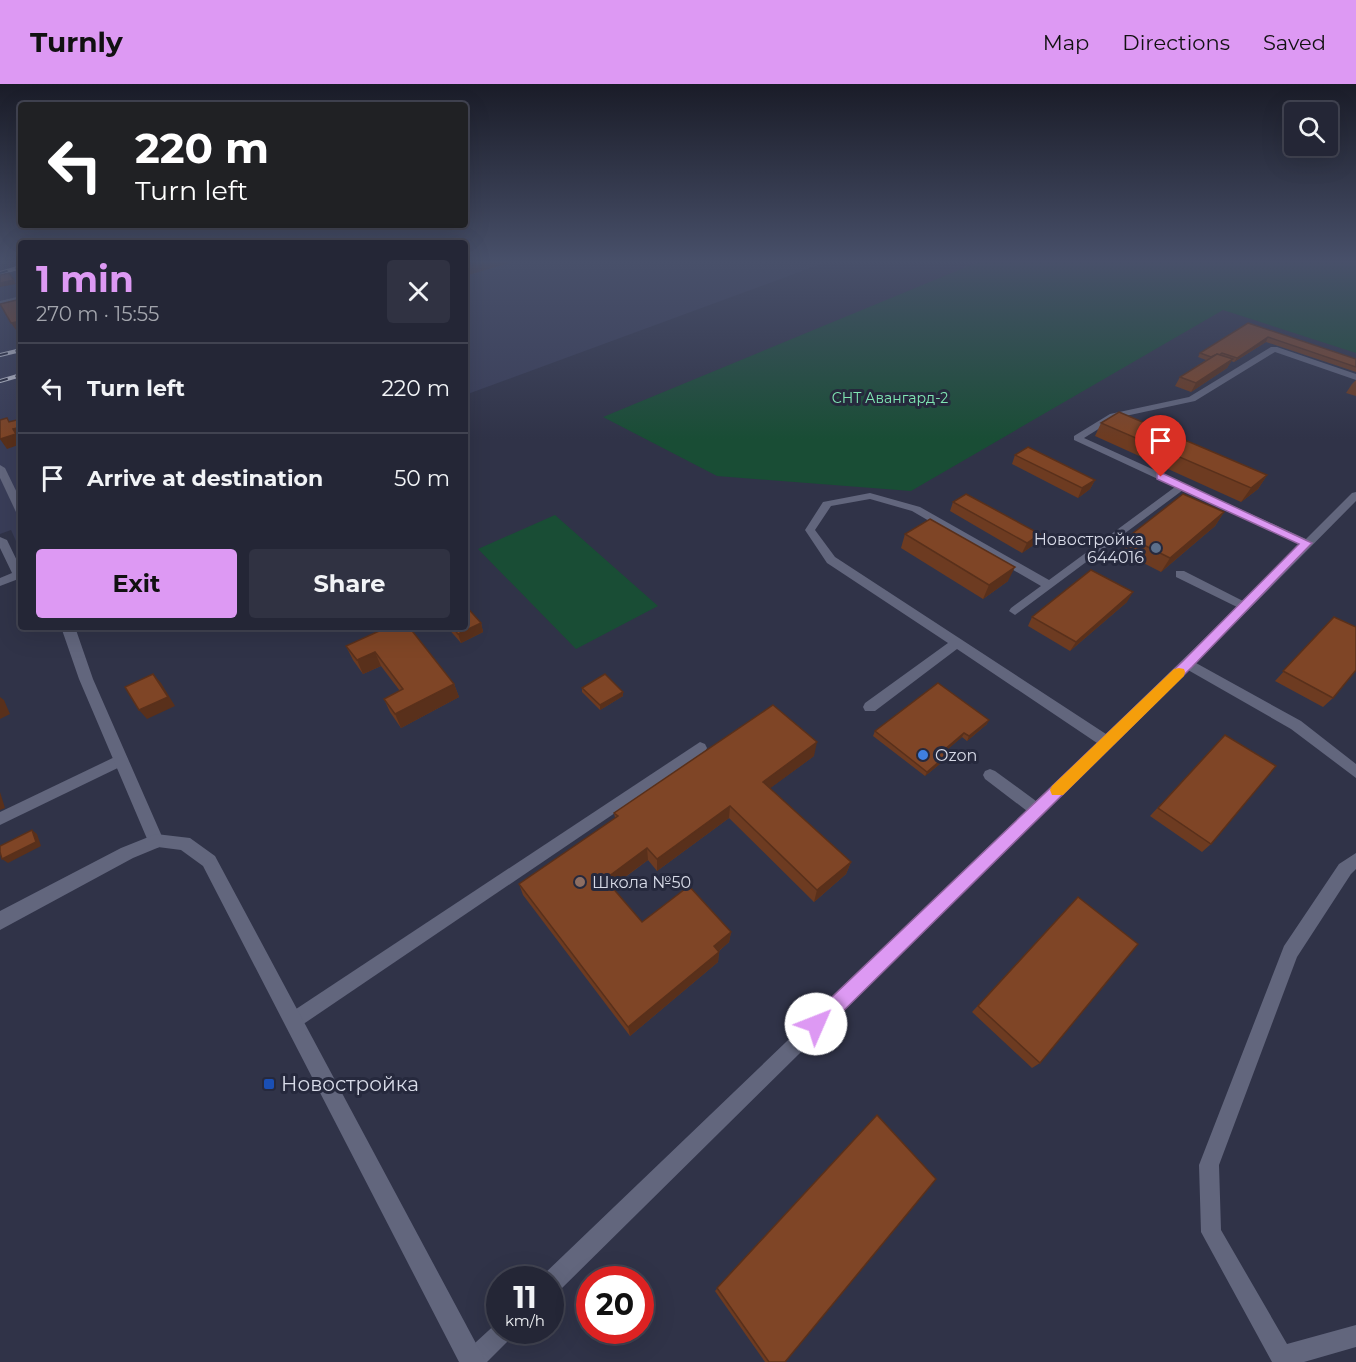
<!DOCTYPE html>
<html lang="en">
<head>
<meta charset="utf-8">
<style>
  :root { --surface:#242636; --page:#303242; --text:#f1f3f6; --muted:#a3a5ad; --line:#414351; --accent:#dd99f3 }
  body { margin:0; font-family:Montserrat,sans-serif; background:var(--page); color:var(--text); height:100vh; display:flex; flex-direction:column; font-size:22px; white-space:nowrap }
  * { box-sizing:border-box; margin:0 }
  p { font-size:20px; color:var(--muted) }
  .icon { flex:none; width:33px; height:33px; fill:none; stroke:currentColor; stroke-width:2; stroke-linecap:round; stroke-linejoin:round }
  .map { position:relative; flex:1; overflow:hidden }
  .details { position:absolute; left:18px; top:156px; width:450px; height:390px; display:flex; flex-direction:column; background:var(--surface); border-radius:6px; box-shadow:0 6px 24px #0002,0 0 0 2px var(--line) }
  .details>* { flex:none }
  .hud { position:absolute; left:18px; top:18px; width:450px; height:126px; border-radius:6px; box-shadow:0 6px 24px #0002,0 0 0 2px var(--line); background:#202124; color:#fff; overflow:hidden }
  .tools { position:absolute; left:1284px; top:18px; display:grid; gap:12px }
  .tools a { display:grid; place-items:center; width:54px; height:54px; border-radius:6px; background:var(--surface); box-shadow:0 6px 24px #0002,0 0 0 2px var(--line); font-size:30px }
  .speed { position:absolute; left:486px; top:1182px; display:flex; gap:12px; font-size:30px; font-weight:700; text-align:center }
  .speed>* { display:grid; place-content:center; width:78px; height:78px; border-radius:50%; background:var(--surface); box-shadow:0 6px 24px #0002,0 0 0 2px var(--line); line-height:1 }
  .speed small { font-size:15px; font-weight:400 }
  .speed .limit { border:9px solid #d22; background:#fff; color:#111 }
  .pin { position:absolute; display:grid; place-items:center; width:51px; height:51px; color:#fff; margin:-62px -26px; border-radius:50% 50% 50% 0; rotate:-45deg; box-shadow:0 0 6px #0007 }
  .pin .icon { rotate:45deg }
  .me { position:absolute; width:66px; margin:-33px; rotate:46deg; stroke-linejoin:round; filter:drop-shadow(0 0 4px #0008) }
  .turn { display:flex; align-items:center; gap:21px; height:126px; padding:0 18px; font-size:27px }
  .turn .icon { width:78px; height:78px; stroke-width:2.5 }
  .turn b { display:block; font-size:42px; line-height:51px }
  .round { display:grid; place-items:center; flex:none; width:63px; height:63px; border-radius:6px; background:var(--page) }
  .headline { display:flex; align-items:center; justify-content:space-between; height:102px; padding:0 18px }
  h1 { font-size:36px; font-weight:700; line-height:45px; color:var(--accent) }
  .primary-button { display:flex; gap:12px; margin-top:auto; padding:12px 18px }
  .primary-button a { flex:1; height:69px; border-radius:6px; background:var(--accent); color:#111; font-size:24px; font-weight:700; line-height:69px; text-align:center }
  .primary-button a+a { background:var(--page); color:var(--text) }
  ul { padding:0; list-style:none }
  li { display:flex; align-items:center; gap:18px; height:90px; padding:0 18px; border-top:2px solid var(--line) }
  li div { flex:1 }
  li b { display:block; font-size:22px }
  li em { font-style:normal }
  header { display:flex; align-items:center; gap:36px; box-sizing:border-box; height:84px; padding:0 30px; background:var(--accent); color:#111 }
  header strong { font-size:28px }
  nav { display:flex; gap:33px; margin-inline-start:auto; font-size:21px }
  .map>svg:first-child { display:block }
</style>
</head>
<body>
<header>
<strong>Turnly</strong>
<nav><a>Map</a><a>Directions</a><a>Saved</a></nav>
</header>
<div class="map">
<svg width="1356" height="1278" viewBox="0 0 1356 1278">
  <rect width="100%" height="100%" fill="#303348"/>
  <!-- built -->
  <g fill="#393d58">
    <polygon points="0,176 21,176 21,468 11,446 0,450"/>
    <polygon points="465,176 832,176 465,311"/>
  </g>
  <!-- green -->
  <g fill="#194d35">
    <polygon points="983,176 1356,176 1356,269 1223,226 911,407 717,392 603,333"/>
    <polygon points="555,431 658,522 576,565 478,465"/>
  </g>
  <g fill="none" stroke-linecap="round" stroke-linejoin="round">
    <!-- service -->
    <g fill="#62667d" fill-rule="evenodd">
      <polygon points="21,212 21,216 0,221 0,217"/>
      <path d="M1271,263H1277L1356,290V296L1275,268L1195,317L1116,334L1084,354L1306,455L1352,409L1356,408V417L1196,579L1301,637L1356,680V694L1291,645L1188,586L558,1208L550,1211V1196H541L542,1192L1027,727L985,695L983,691L985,687L990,685L995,687L1036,717L1097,659L957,565L875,627H865L863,623L865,619L948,559L827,479L805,446L823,418L870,409L920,423L1049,496L1175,403L1074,356V352L1110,330L1189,313ZM1183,406L1300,460L1243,517L1184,487H1176V493L1237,523L1106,650L835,473L815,446L831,422L870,415L912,427L1041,502L1011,524L1009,527L1015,531Z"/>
      <polygon points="0,381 5,384 21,417 21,431 16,428 0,394"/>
      <polygon points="0,453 7,456 21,485 21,494 0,502 0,494 12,489 0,464"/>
      <polygon points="700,658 705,660 707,664 705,668 299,943 293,946 287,943 284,937 287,931"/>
      <polygon points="121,670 126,672 128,676 126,680 0,741 0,728"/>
      <polygon points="1356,769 1356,785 1351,790 1297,873 1219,1081 1221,1146 1287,1260 1356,1241 1356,1263 1304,1278 1272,1278 1201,1148 1199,1081 1284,862 1339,780"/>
      <polygon points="500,1236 500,1246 514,1246 511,1254 487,1278 460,1278 463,1270"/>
    </g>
    <!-- minor -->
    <polygon fill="#62667d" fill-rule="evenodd" points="61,543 75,543 93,595 164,757 162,762 156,764 150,762 148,757 79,595"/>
    <!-- tertiary -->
    <polygon fill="#62667d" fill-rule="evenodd" points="156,750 190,754 215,772 486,1278 459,1278 203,782 181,766 150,762 148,757 150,752"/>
    <!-- secondary -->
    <polygon fill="#62667d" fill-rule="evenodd" points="156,750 162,752 164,757 162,762 133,774 0,846 0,827 121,764"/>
    <defs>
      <g id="rail">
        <polyline points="0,189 21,183"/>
        <polyline points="0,271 21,266"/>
        <polyline points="0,297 21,291"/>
      </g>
    </defs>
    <!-- rail casing -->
    <use href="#rail" stroke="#c6c9d7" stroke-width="4"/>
    <!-- rail -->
    <use href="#rail" stroke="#26293d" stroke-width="2" stroke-dasharray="8" stroke-linecap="butt"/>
  </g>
  <!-- wall -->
  <g fill="#6d3b21">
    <polygon points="1248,239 1356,275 1356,288 1266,258 1234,278 1231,277 1227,284 1191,308 1175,302 1180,293 1206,276 1198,273 1200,269"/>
    <polygon points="1356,296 1356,312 1346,309 1352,300"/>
    <polygon points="1101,339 1267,391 1258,405 1241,418 1095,352"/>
    <polygon points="1015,371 1095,396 1090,405 1078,414 1012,380"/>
    <polygon points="953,418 1035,460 1022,469 950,427"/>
    <polygon points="1224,428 1215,442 1161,488 1120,467 1128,453"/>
    <polygon points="905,450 1008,497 983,515 901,464"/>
    <polygon points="1127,518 1070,567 1028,542 1032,533"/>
    <polygon points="1334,533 1333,614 1323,623 1275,597"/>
    <polygon points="481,539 483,548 461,559 447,543 465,543"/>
    <polygon points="388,543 454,600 459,613 401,644 390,628 384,615 400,607 381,582 363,590 353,576 346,562"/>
    <polygon points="582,604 623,612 600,626 582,608"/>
    <polygon points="987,640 967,657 962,653 944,668 948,670 946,675 925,692 873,652 875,647"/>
    <polygon points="1225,651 1211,760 1202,768 1150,732"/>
    <polygon points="814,672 770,704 851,778 846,790 814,818 729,734 657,787 648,776 612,803 642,838 731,848 729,858 719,867 718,878 630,952 523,811 519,800 615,734 614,729"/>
    <polygon points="1078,813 1040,979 1032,984 972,928"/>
    <polygon points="877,1031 785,1278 765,1278 715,1207"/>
  </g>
  <!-- shaded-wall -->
  <g fill="#59301b">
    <polygon points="465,176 519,176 465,192"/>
    <polygon points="14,196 16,200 0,203 0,199"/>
    <polygon points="21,237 21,253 11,239"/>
    <polygon points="1268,253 1266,258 1234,278 1237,274"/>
    <polygon points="1233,275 1227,284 1191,308 1196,299"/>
    <polygon points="21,343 21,354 20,354 21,360 7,365 0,355 13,345"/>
    <polygon points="1267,391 1258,405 1241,418 1251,404"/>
    <polygon points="1095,396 1090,405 1078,414 1082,404"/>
    <polygon points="1224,428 1215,442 1161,488 1170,474"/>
    <polygon points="1040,450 1035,460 1022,469 1027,459"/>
    <polygon points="1015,483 1008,497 983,515 989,501"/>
    <polygon points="1133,508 1127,518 1070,567 1076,558"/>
    <polygon points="481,539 483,548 461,559 458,550"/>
    <polygon points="375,568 381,582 363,590 357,576"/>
    <polygon points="153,590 161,599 175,622 147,635 139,626"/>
    <polygon points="454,600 459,613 401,644 395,630"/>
    <polygon points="623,608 623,612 600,626 600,621"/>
    <polygon points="0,613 4,616 10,630 0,635"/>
    <polygon points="989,636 987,640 967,657 969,652"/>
    <polygon points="964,649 962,653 941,671 943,667"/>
    <polygon points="817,658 814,672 761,711 763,698"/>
    <polygon points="948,670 946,675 925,692 927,688"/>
    <polygon points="0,708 5,724 0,726"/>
    <polygon points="730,722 729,734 657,787 657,775"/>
    <polygon points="32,746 37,750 41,762 8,779 2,775"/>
    <polygon points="647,764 648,776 607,806 605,795"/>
    <polygon points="851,778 846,790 814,818 817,806"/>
    <polygon points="731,848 729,858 713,872 714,862"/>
    <polygon points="719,868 718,878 630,952 628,943"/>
  </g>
  <!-- building -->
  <g fill="#7f4526" stroke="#59301b" stroke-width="1.5">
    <polygon points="9,189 14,196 0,199 0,191"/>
    <polygon points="21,215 21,237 11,239 0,220"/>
    <polygon points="1248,239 1356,275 1356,283 1268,253 1237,274 1222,269 1219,271 1217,270 1211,273 1200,269"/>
    <polygon points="1217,270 1233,275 1196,299 1180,293"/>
    <polygon points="1119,328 1267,391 1251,404 1101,339"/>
    <polygon points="7,334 9,338 21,335 21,343 13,345 16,350 0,355 0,336"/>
    <polygon points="1028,363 1095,396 1082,404 1015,371"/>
    <polygon points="966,410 1040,450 1027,459 953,418"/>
    <polygon points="1183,410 1224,428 1170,474 1128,453"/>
    <polygon points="930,435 1015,483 989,501 905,450"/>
    <polygon points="1091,486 1133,508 1076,558 1032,533"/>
    <polygon points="465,521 481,539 458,550 452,543 465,543"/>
    <polygon points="1334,533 1356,543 1356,586 1333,614 1283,587"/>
    <polygon points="388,543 409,543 454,600 395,630 384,615 403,605 375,568 357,576 346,562"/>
    <polygon points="153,590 168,613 139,626 125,603"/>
    <polygon points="605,590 623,608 600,621 582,604"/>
    <polygon points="938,599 989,636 969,652 964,649 943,667 948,670 927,688 875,647"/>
    <polygon points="773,621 817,658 763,698 851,778 817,806 730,722 657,775 647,764 605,795 642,838 689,802 731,848 714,862 719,868 628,943 519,800 618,732 614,729"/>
    <polygon points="1225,651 1276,682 1211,760 1158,724"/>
    <polygon points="32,746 36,758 2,775 0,768 0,762"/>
    <polygon points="1078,813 1138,860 1040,979 978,922"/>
    <polygon points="877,1031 936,1095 785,1278 769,1278 717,1204"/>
  </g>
  <!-- sky -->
  <linearGradient id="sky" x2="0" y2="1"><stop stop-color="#1a1c28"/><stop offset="0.5" stop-color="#48506a"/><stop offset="1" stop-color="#48506a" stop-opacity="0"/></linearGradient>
  <rect width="1356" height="355" fill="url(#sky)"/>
  <!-- route -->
  <polygon fill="#dd99f3" stroke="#90639e" stroke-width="1.5" points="1157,390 1164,390 1312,459 1192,583 823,947 816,949 810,947 807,940 810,934 1183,577 1299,460 1157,395"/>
  <!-- slow -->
  <polygon fill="#f59e0b" points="1179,584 1184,585 1185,588 1184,592 1063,711 1052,711 1050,706 1052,702 1174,585"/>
  <!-- markers -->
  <circle fill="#5c6f8a" stroke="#26293d" stroke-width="2" cx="1156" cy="464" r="6"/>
  <circle fill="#3f7fe0" stroke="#26293d" stroke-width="2" cx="923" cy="671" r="6"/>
  <circle fill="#8d6e63" stroke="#26293d" stroke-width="2" cx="580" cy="798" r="6"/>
  <rect fill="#1a4fb4" stroke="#26293d" stroke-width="2" x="263" y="994" width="12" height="12" rx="3"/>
  <g text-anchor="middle" stroke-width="6" stroke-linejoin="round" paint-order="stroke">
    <!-- far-park labels -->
    <g font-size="14" fill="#80e7b4" stroke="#26293d">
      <text x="890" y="319">СНТ Авангард-2</text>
    </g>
    <!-- poi labels -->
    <g font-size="16" fill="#d8dbe8" stroke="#26293d" text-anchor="start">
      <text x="1144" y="461" text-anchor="end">Новостройка<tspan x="1144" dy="18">644016</tspan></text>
      <text x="935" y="677">Ozon</text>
      <text x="592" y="804">Школа №50</text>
    </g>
    <!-- near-poi labels -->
    <g font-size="20" fill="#d8dbe8" stroke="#26293d" text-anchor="start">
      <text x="281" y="1007">Новостройка</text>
    </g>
  </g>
</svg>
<div class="tools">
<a><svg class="icon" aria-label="search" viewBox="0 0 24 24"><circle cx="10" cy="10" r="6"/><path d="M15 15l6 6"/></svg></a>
</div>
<div class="speed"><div>11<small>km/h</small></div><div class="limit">20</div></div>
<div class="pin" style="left:1161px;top:393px;background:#d93025"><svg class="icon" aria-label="arrive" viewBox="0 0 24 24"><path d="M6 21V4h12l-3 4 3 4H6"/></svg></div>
<svg class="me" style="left:816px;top:940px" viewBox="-20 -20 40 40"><circle r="19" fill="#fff"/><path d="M0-13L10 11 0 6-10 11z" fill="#dd99f3"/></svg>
<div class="hud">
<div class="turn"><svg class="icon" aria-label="left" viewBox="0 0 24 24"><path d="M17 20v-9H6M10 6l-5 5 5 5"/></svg><div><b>220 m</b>Turn left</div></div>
</div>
<section class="details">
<div class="headline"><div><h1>1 min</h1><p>270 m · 15:55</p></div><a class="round"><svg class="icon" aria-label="close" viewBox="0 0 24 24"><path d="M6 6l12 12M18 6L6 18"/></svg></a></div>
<ul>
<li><svg class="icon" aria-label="left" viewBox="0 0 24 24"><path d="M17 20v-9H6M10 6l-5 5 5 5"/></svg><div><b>Turn left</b></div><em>220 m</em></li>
<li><svg class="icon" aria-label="arrive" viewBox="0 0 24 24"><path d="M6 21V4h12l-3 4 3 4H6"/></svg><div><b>Arrive at destination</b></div><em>50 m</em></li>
</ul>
<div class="primary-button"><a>Exit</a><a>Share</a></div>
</section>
</div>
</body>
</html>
